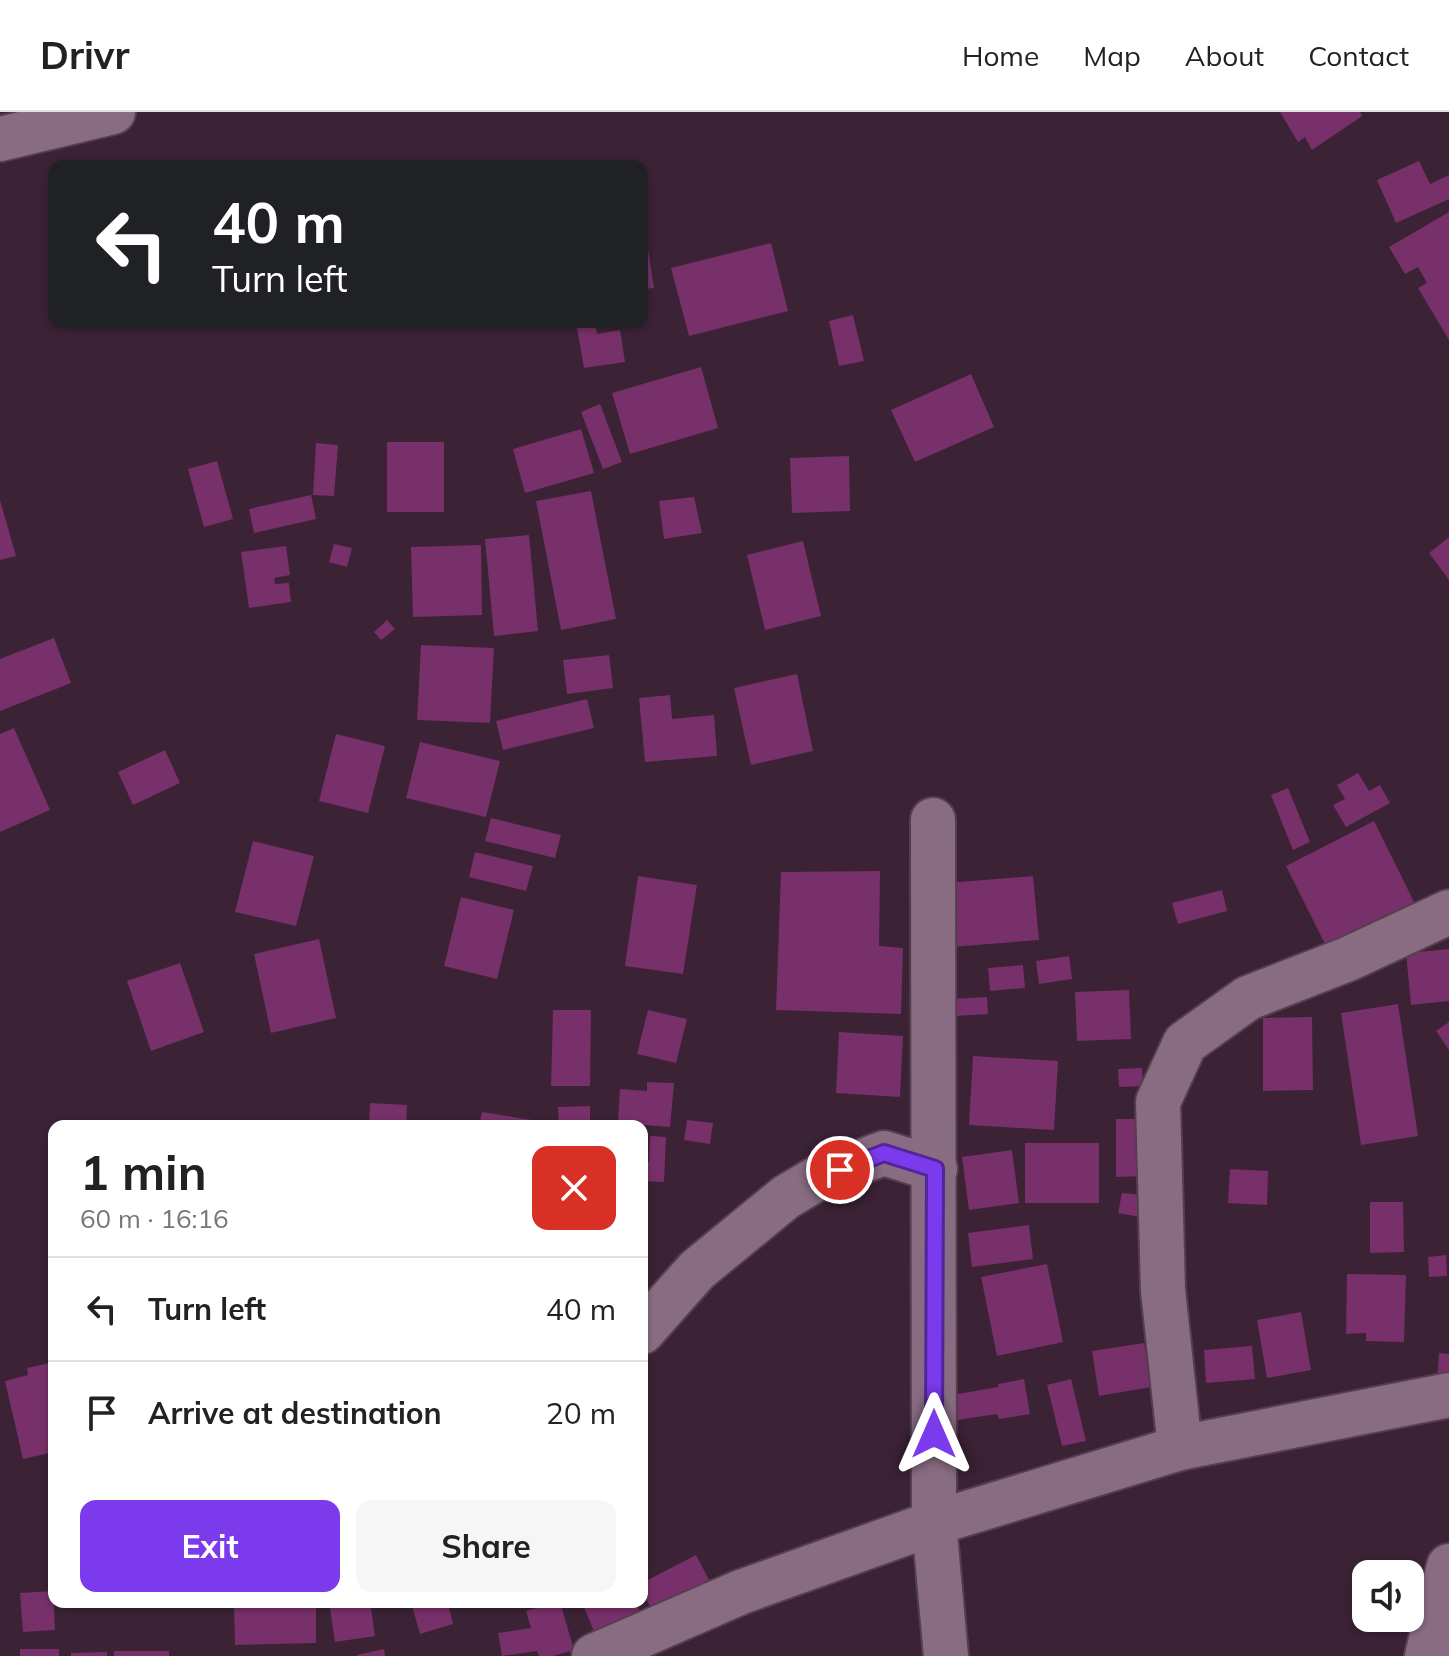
<!DOCTYPE html>
<html lang="en">
<head>
<meta charset="utf-8">
<style>
  :root { --surface:#fff; --page:#f6f6f6; --text:#222; --muted:#767676; --line:#e0e0e0; --accent:#7c3aed }
  body { margin:0; font-family:Mulish,sans-serif; background:var(--page); color:var(--text); height:100vh; display:flex; flex-direction:column; font-size:30px; white-space:nowrap }
  * { box-sizing:border-box; margin:0 }
  p { font-size:26px; color:var(--muted) }
  .icon { flex:none; width:44px; height:44px; fill:none; stroke:currentColor; stroke-width:2; stroke-linecap:round; stroke-linejoin:round }
  .map { position:relative; flex:1; overflow:hidden }
  .drawer { position:absolute; left:48px; top:1008px; width:600px; height:488px; display:flex; flex-direction:column; background:var(--surface); border-radius:16px; box-shadow:0 2px 6px #0004 }
  .drawer>* { flex:none }
  .hud { position:absolute; left:48px; top:48px; width:600px; height:168px; border-radius:16px; box-shadow:0 2px 6px #0004; background:#202124; color:#fff; overflow:hidden }
  .tools { position:absolute; left:1352px; top:1448px; display:grid; gap:16px }
  .tools a { display:grid; place-items:center; width:72px; height:72px; border-radius:16px; background:var(--surface); box-shadow:0 2px 6px #0004; font-size:40px }
  .pin { position:absolute; display:grid; place-items:center; width:68px; height:68px; color:#fff; margin:-34px; border:4px solid #fff; border-radius:50%; box-shadow:0 2px 8px #0007 }
  .me { position:absolute; width:88px; margin:-44px; rotate:0deg; stroke-linejoin:round; filter:drop-shadow(0 0 6px #0008) }
  .turn { display:flex; align-items:center; gap:28px; height:168px; padding:0 32px; font-size:36px }
  .turn .icon { width:104px; height:104px; stroke-width:2.5 }
  .turn b { display:block; font-size:56px; line-height:68px }
  .round { display:grid; place-items:center; flex:none; width:84px; height:84px; border-radius:16px; background:var(--page) }
  .overview { display:flex; align-items:center; justify-content:space-between; height:136px; padding:0 32px }
  h1 { font-size:48px; font-weight:700; line-height:60px }
  .cta { display:flex; gap:16px; margin-top:auto; padding:16px 32px }
  .cta a { flex:1; height:92px; border-radius:16px; background:var(--accent); color:#fff; font-size:32px; font-weight:700; line-height:92px; text-align:center }
  .cta a+a { background:var(--page); color:var(--text) }
  ul { padding:0; list-style:none }
  li { display:flex; align-items:center; gap:24px; height:104px; padding:0 32px; border-top:2px solid var(--line) }
  li div { flex:1 }
  li b { display:block; font-size:30px }
  li em { font-style:normal }
  header { display:flex; align-items:center; gap:48px; box-sizing:border-box; height:112px; padding:0 40px; background:var(--surface); border-bottom:2px solid var(--line) }
  header strong { font-size:38px }
  nav { display:flex; gap:44px; margin-inline-start:auto; font-size:28px }
  .map>svg:first-child { display:block }
</style>
</head>
<body>
<header>
<strong>Drivr</strong>
<nav><a>Home</a><a>Map</a><a>About</a><a>Contact</a></nav>
</header>
<div class="map">
<svg width="1449" height="1544" viewBox="0 0 1449 1544">
  <rect width="100%" height="100%" fill="#3b2235"/>
  <!-- building -->
  <g fill="#773069">
    <polygon points="1280,0 1360,0 1362,4 1312,38 1305,25 1298,30"/>
    <polygon points="1419,49 1430,72 1449,63 1449,87 1396,111 1377,68"/>
    <polygon points="1449,100 1449,228 1418,176 1427,171 1418,155 1405,162 1389,135"/>
    <polygon points="642,111 644,111 654,176 642,177"/>
    <polygon points="771,131 788,199 689,224 671,156"/>
    <polygon points="853,203 864,249 839,254 829,209"/>
    <polygon points="576,210 595,210 597,222 620,218 625,250 584,256"/>
    <polygon points="701,255 718,316 630,342 612,281"/>
    <polygon points="971,262 994,315 915,350 891,298"/>
    <polygon points="600,292 622,350 603,357 581,300"/>
    <polygon points="581,317 594,361 525,381 513,337"/>
    <rect x="387" y="330" width="57" height="70"/>
    <polygon points="316,331 338,333 334,384 313,383"/>
    <polygon points="849,344 850,399 792,401 790,346"/>
    <polygon points="217,349 233,407 204,415 188,357"/>
    <polygon points="591,379 616,507 561,518 536,389"/>
    <polygon points="311,383 316,407 254,421 249,397"/>
    <polygon points="694,385 702,421 664,427 659,389"/>
    <polygon points="0,388 16,444 0,448"/>
    <polygon points="529,423 538,519 494,524 485,427"/>
    <polygon points="1449,425 1449,468 1429,441"/>
    <polygon points="803,429 821,504 765,518 747,443"/>
    <polygon points="334,432 352,436 347,455 329,450"/>
    <polygon points="481,433 482,503 413,505 411,435"/>
    <polygon points="286,434 290,463 274,466 275,472 289,471 291,490 249,496 241,440"/>
    <polygon points="387,508 395,517 381,528 374,520"/>
    <polygon points="54,526 71,571 0,599 0,547"/>
    <polygon points="421,533 494,536 490,611 417,608"/>
    <polygon points="609,543 613,576 567,582 563,548"/>
    <polygon points="797,562 813,639 751,653 734,576"/>
    <polygon points="670,583 672,607 714,603 717,644 645,650 639,586"/>
    <polygon points="587,587 594,616 503,638 496,609"/>
    <polygon points="14,616 50,698 0,720 0,622"/>
    <polygon points="336,622 385,634 368,701 319,689"/>
    <polygon points="420,630 500,649 486,705 406,686"/>
    <polygon points="165,638 180,671 133,693 118,660"/>
    <polygon points="1358,661 1369,679 1380,673 1390,691 1346,715 1333,693 1345,687 1337,673"/>
    <polygon points="1288,676 1310,730 1293,738 1271,683"/>
    <polygon points="491,706 561,723 555,746 485,729"/>
    <polygon points="1374,709 1415,792 1327,836 1286,754"/>
    <polygon points="253,729 314,744 296,814 235,800"/>
    <polygon points="475,740 533,754 526,779 469,765"/>
    <polygon points="880,759 879,834 903,836 901,902 776,898 781,760"/>
    <polygon points="638,764 697,773 683,862 625,854"/>
    <polygon points="1033,764 1039,828 951,835 947,771"/>
    <polygon points="1222,778 1227,799 1178,812 1172,791"/>
    <polygon points="461,785 514,798 497,867 444,854"/>
    <polygon points="319,827 336,906 271,921 254,842"/>
    <polygon points="1449,837 1449,889 1411,893 1406,841"/>
    <polygon points="1069,844 1072,867 1039,872 1036,849"/>
    <polygon points="180,851 204,920 151,939 127,869"/>
    <polygon points="1023,853 1025,876 990,879 988,856"/>
    <polygon points="1129,878 1131,927 1077,929 1075,880"/>
    <polygon points="987,885 988,902 954,904 953,887"/>
    <polygon points="1398,892 1418,1024 1361,1033 1341,901"/>
    <polygon points="553,898 591,898 590,974 551,974"/>
    <polygon points="648,898 687,907 676,951 637,942"/>
    <polygon points="1312,905 1313,978 1263,979 1263,906"/>
    <polygon points="1449,910 1449,938 1436,919"/>
    <polygon points="839,920 903,924 900,985 836,981"/>
    <polygon points="973,944 1058,949 1054,1018 969,1013"/>
    <polygon points="1142,956 1143,974 1119,975 1118,957"/>
    <polygon points="647,970 674,971 670,1015 618,1011 620,977 647,979"/>
    <polygon points="370,991 407,993 406,1014 369,1014"/>
    <polygon points="590,994 590,1014 559,1014 558,995"/>
    <polygon points="482,1000 538,1009 538,1014 479,1014"/>
    <polygon points="1116,1007 1147,1007 1147,1064 1116,1065"/>
    <polygon points="687,1008 713,1011 710,1032 684,1028"/>
    <polygon points="650,1024 666,1025 664,1070 642,1069 642,1050 649,1050"/>
    <rect x="1025" y="1031" width="74" height="60"/>
    <polygon points="1012,1038 1019,1091 969,1098 962,1045"/>
    <polygon points="1230,1057 1268,1059 1267,1093 1228,1091"/>
    <polygon points="1122,1081 1143,1083 1140,1105 1118,1101"/>
    <polygon points="1370,1090 1403,1090 1404,1140 1370,1141"/>
    <polygon points="1029,1113 1033,1147 972,1155 968,1121"/>
    <polygon points="1446,1143 1447,1164 1429,1165 1428,1145"/>
    <polygon points="1047,1152 1063,1230 997,1244 981,1165"/>
    <polygon points="1347,1162 1406,1163 1404,1230 1366,1229 1366,1221 1346,1222"/>
    <polygon points="1301,1200 1311,1258 1267,1266 1257,1208"/>
    <polygon points="1144,1231 1151,1275 1099,1284 1092,1239"/>
    <polygon points="1252,1234 1255,1267 1206,1271 1204,1238"/>
    <polygon points="1439,1241 1449,1242 1449,1270 1437,1269"/>
    <polygon points="54,1250 54,1340 23,1347 5,1269 28,1263 27,1256"/>
    <polygon points="1024,1267 1030,1302 999,1307 997,1302 957,1308 952,1283 998,1275 998,1272"/>
    <polygon points="1071,1267 1086,1329 1062,1334 1047,1273"/>
    <polygon points="696,1443 715,1479 658,1510 642,1479 642,1471"/>
    <polygon points="53,1479 55,1518 23,1520 20,1481"/>
    <polygon points="234,1490 316,1490 316,1531 235,1533"/>
    <polygon points="329,1490 397,1490 397,1492 371,1496 375,1524 335,1530"/>
    <polygon points="411,1490 455,1490 455,1496 449,1496 453,1512 420,1522"/>
    <polygon points="557,1490 560,1490 574,1538 553,1544 539,1544 537,1539 502,1544 498,1521 531,1516 526,1499"/>
    <polygon points="582,1490 636,1490 645,1513 599,1532"/>
    <rect x="20" y="1537" width="39" height="7"/>
    <polygon points="384,1537 385,1544 357,1544 357,1543"/>
    <rect x="114" y="1539" width="55" height="5"/>
    <polygon points="107,1540 107,1544 71,1544 71,1541"/>
  </g>
  <g fill="none" stroke-linecap="round" stroke-linejoin="round">
    <defs>
      <g id="minor">
        <polyline points="0,27 113,0"/>
        <polyline points="933,708 934,1411 946,1544"/>
        <polyline points="642,1220 697,1158 786,1085 818,1066 884,1041 935,1057"/>
        <polyline points="1180,1336 1163,1178 1158,990 1185,931 1248,886 1348,847 1449,800"/>
        <polyline points="594,1544 741,1480 934,1411 1180,1336 1449,1283"/>
        <polyline points="1427,1544 1449,1454"/>
      </g>
    </defs>
    <!-- minor casing -->
    <use href="#minor" stroke="#543f4f" stroke-width="48"/>
    <!-- minor -->
    <use href="#minor" stroke="#896c82" stroke-width="44"/>
  </g>
  <g fill="none" stroke-linecap="round" stroke-linejoin="round">
    <defs>
      <polyline id="route" points="840,1058 884,1041 935,1057 934,1322"/>
    </defs>
    <!-- route casing -->
    <use href="#route" stroke="#51269a" stroke-width="20"/>
    <!-- route -->
    <use href="#route" stroke="#7c3aed" stroke-width="14"/>
  </g>
</svg>
<div class="tools">
<a><svg class="icon" aria-label="sound" viewBox="0 0 24 24"><path d="M4 9h4l5-4v14l-5-4H4zM17 9q2 3 0 6"/></svg></a>
</div>
<div class="pin" style="left:840px;top:1058px;background:#d93025"><svg class="icon" aria-label="arrive" viewBox="0 0 24 24"><path d="M6 21V4h12l-3 4 3 4H6"/></svg></div>
<svg class="me" style="left:934px;top:1322px" viewBox="-20 -20 40 40"><path d="M0-17L14 15 0 8-14 15z" fill="#7c3aed" stroke="#fff" stroke-width="4"/></svg>
<div class="hud">
<div class="turn"><svg class="icon" aria-label="left" viewBox="0 0 24 24"><path d="M17 20v-9H6M10 6l-5 5 5 5"/></svg><div><b>40 m</b>Turn left</div></div>
</div>
<section class="drawer">
<div class="overview"><div><h1>1 min</h1><p>60 m · 16:16</p></div><a class="round" style="background:#d93025;color:#fff"><svg class="icon" aria-label="close" viewBox="0 0 24 24"><path d="M6 6l12 12M18 6L6 18"/></svg></a></div>
<ul>
<li><svg class="icon" aria-label="left" viewBox="0 0 24 24"><path d="M17 20v-9H6M10 6l-5 5 5 5"/></svg><div><b>Turn left</b></div><em>40 m</em></li>
<li><svg class="icon" aria-label="arrive" viewBox="0 0 24 24"><path d="M6 21V4h12l-3 4 3 4H6"/></svg><div><b>Arrive at destination</b></div><em>20 m</em></li>
</ul>
<div class="cta"><a>Exit</a><a>Share</a></div>
</section>
</div>
</body>
</html>
